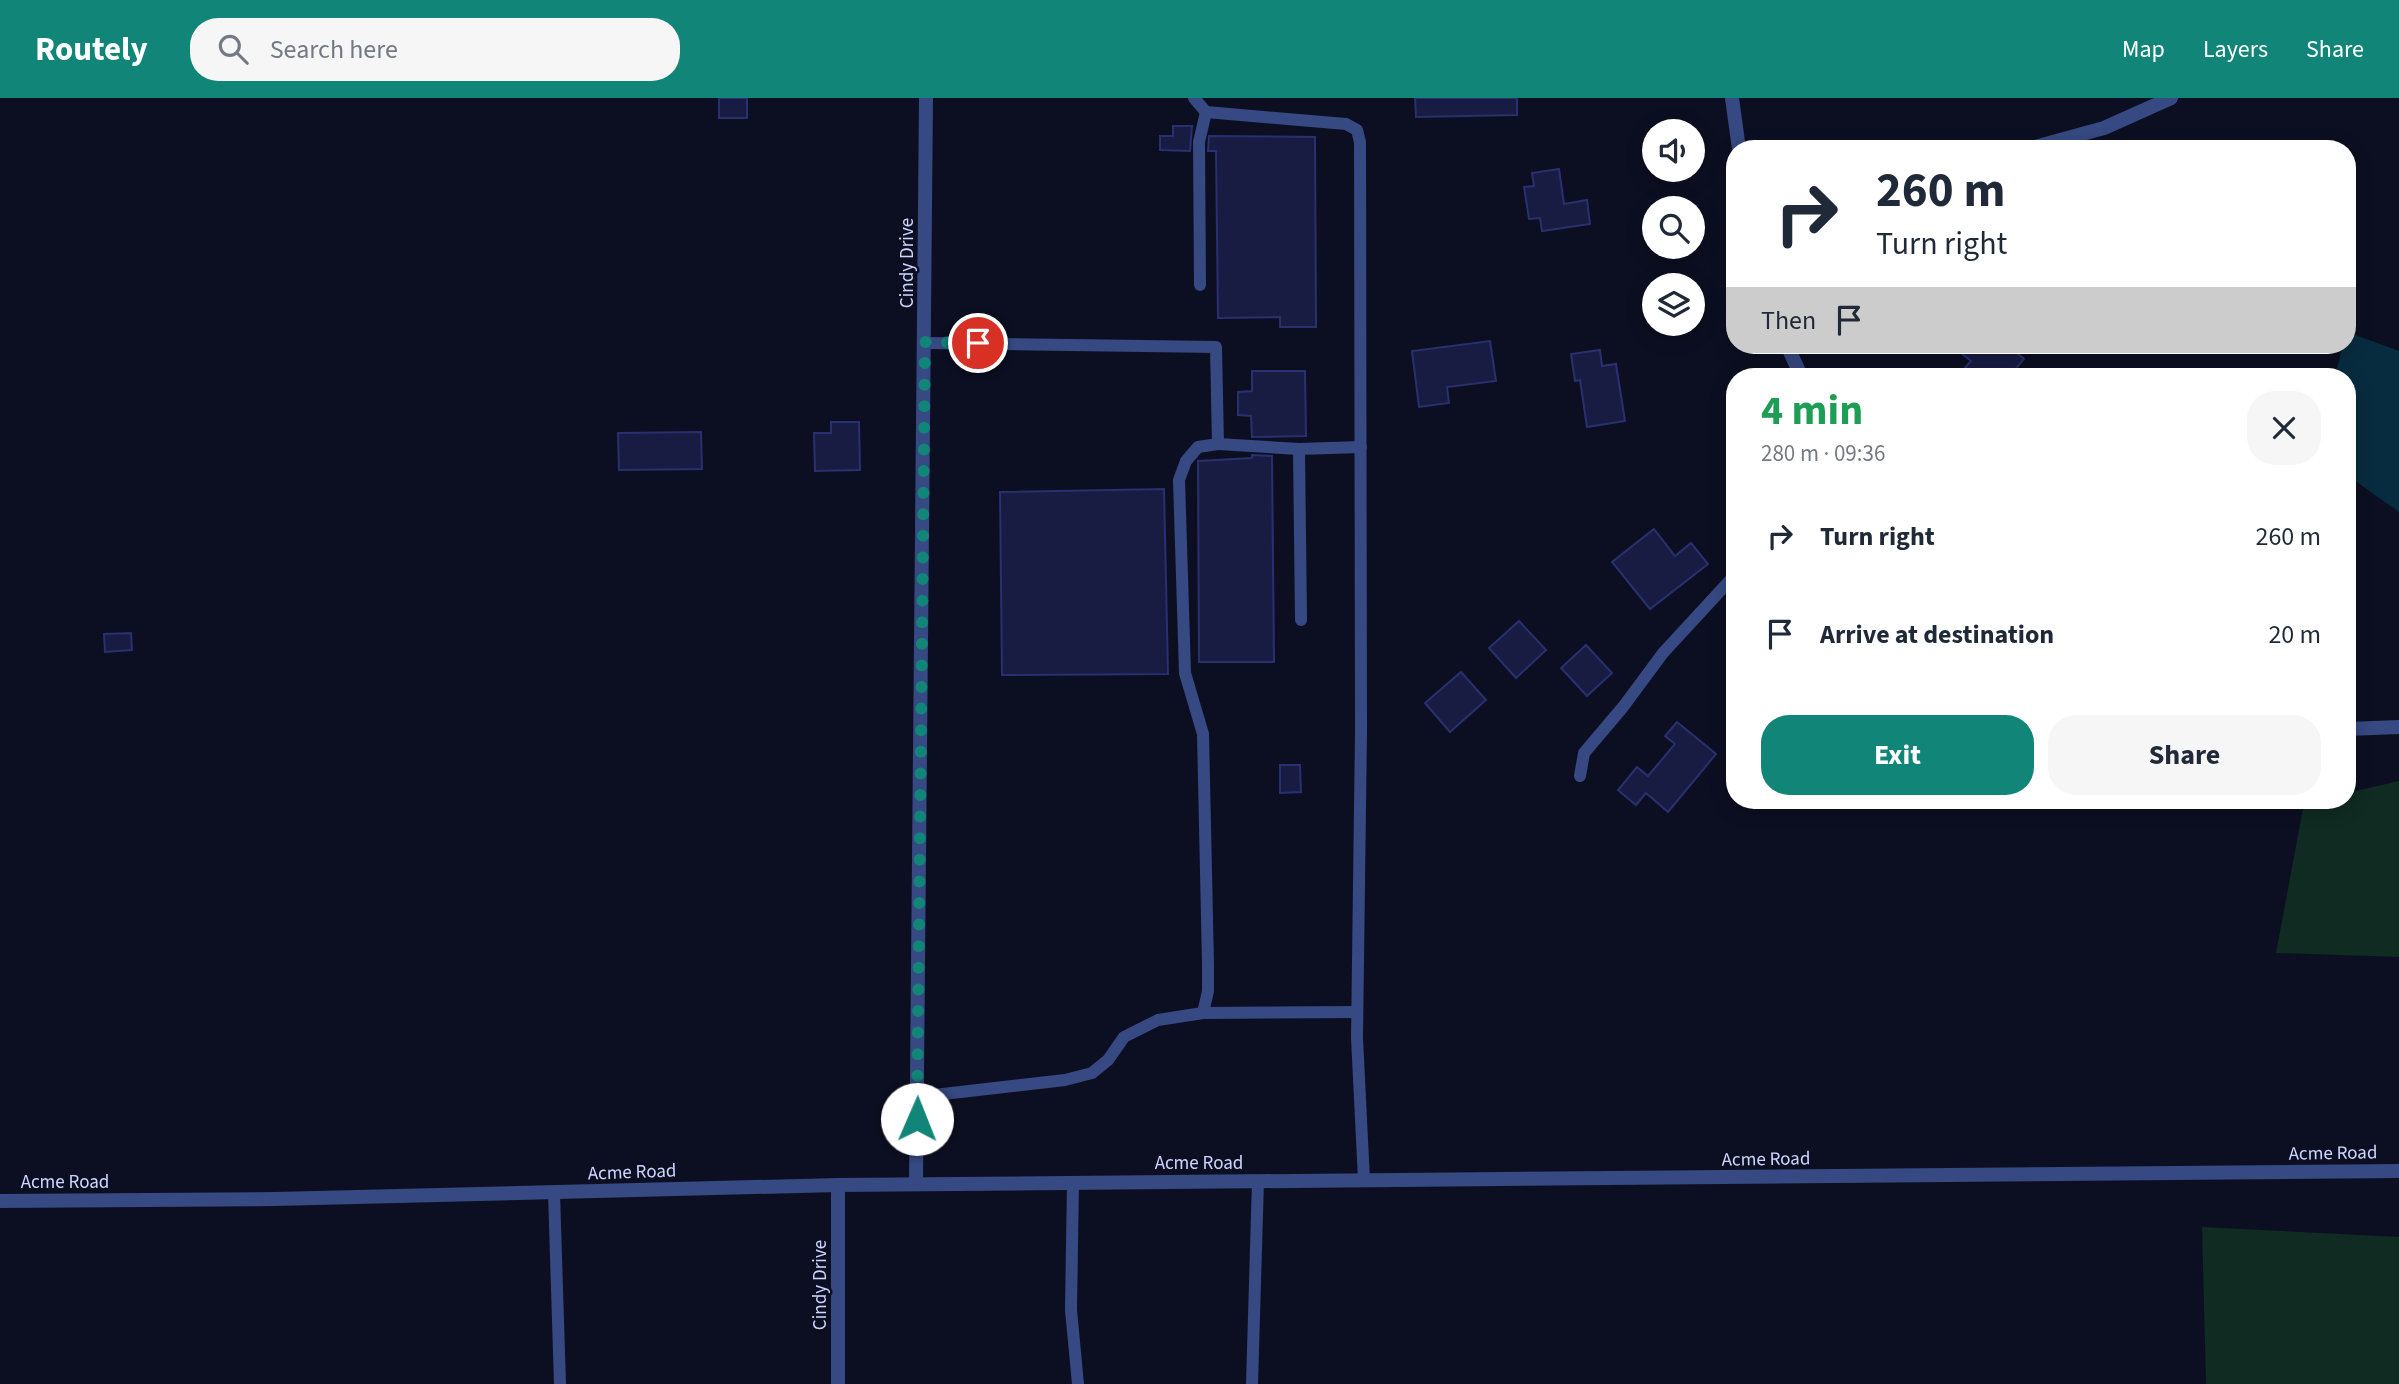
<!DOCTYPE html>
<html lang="en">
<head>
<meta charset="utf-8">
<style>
  :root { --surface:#fff; --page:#f6f6f7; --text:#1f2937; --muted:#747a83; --accent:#118678 }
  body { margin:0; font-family:"Source Sans 3",sans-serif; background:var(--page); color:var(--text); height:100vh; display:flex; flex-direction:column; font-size:26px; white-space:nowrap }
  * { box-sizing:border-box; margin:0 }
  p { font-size:23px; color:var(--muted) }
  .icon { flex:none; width:38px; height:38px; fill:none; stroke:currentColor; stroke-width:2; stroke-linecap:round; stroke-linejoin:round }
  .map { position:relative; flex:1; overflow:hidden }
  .details { position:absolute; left:1726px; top:270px; width:630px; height:441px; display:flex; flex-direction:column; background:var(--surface); border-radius:28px; box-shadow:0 4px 18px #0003 }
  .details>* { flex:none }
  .guide { position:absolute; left:1726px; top:42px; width:630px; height:214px; border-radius:28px; box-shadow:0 4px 18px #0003; background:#fff; color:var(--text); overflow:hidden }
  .tools { position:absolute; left:1642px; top:21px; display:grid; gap:14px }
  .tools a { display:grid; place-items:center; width:63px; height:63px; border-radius:50%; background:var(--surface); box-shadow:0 4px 18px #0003; font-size:35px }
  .pin { position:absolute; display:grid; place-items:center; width:60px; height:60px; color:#fff; margin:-30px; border:4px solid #fff; border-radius:50%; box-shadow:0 2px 7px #0007 }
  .me { position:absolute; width:77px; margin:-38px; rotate:1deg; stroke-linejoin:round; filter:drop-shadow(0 0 5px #0008) }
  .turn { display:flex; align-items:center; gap:24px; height:147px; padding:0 35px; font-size:32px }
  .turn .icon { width:91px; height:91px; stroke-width:2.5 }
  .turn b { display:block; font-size:49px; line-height:60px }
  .then { display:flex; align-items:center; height:66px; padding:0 35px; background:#0003; gap:14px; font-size:26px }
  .round { display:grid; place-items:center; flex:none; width:74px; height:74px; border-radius:28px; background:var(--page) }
  .overview { display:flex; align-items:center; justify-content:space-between; height:119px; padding:0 35px }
  h1 { font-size:42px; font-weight:700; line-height:52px; color:#1e9e55 }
  .action { display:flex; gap:14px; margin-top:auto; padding:14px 35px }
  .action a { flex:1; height:80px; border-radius:28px; background:var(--accent); color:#fff; font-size:28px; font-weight:700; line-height:80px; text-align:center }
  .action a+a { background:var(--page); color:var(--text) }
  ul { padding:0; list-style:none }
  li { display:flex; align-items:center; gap:21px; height:98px; padding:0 35px }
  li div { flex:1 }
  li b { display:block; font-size:26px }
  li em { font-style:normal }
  header { display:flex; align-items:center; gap:42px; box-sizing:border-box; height:98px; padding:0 35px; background:var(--accent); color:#fff }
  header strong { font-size:33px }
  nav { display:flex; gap:38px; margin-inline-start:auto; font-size:24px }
  .search { width:490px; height:63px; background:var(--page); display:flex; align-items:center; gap:18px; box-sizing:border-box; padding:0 24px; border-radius:28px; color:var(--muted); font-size:26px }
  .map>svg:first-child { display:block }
</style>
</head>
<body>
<header>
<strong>Routely</strong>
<div class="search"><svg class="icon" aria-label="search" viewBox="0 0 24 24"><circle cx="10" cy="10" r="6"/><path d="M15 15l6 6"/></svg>Search here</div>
<nav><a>Map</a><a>Layers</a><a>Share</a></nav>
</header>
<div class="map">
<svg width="2399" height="1286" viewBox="0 0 2399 1286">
  <rect width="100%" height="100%" fill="#0c0f21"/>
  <!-- green -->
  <g fill="#0f2b22">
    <polygon points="2399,683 2399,859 2276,855 2304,705 2347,702 2347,695"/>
    <polygon points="2202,1129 2399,1139 2399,1286 2206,1286"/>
  </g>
  <!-- water -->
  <polygon fill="#082c3f" points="2347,234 2399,253 2399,414 2347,377 2347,278 2335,278 2343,247 2347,247"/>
  <!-- building -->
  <g fill="#181c43" stroke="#29306f" stroke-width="2">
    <rect x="719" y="0" width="28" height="20"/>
    <polygon points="1415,0 1517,0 1517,17 1416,19"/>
    <polygon points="1173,28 1192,28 1190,53 1160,52 1160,38 1173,38"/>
    <polygon points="1209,38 1315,39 1316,229 1280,229 1280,219 1218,220 1216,53 1208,53"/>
    <polygon points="1559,71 1564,106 1587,102 1590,126 1542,133 1540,120 1529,121 1524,89 1534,88 1532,75"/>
    <polygon points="1490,243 1496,283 1447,289 1449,305 1419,309 1412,253"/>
    <polygon points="1951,247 2007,247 2024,261 2010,278 1958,278 1971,263"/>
    <polygon points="1600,252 1602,268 1616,266 1625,323 1587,329 1580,282 1575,283 1571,256"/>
    <polygon points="1252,273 1305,273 1306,338 1252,339 1251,318 1238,317 1238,294 1252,293"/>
    <polygon points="831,324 859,324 860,372 815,373 814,335 831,335"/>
    <polygon points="701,334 702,371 619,372 618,335"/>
    <polygon points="1252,357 1272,358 1274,564 1199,564 1198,363 1252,360"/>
    <polygon points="1164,391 1168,576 1002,577 1000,394"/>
    <polygon points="1654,431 1675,458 1691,445 1708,466 1650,511 1612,464"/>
    <polygon points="1519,523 1546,552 1516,580 1489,550"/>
    <polygon points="131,535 132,552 105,554 104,536"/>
    <polygon points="1586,547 1612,575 1587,598 1561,570"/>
    <polygon points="1461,574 1486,602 1450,634 1425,605"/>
    <polygon points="1677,624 1716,656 1668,714 1646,695 1636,707 1618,692 1637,669 1648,678 1675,646 1665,638"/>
    <polygon points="1280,667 1300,667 1301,694 1280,695"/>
  </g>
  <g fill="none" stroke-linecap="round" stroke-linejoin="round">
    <!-- service -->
    <g stroke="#364982" stroke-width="12">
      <polyline points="1194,0 1206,14 1346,26 1357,32 1360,44 1361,633 1357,940 1364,1082"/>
      <polyline points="1200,187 1199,44 1206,14"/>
      <polyline points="925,245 1216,249 1218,346 1299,351 1301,522"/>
      <polyline points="1299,351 1361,349"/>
      <polyline points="1580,678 1584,655 1623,609 1663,555 1734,478"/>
      <polyline points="1203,915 1208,893 1208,866 1203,636 1185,575 1179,382 1186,363 1198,349 1218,346"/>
      <polyline points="917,999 1065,982 1092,975 1108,962 1124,939 1158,922 1203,915 1357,914"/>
      <polyline points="1073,1084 1071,1212 1078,1286"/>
      <polyline points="554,1095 560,1286"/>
      <polyline points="1252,1286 1258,1083"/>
    </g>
    <!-- minor -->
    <g stroke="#364982" stroke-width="14">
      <polyline points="1732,0 1739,51"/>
      <polyline points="2027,51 2104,30 2171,0"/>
      <polyline points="1787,247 1801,278"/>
      <polyline points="2347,631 2399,629"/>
      <polyline points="916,1086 926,0"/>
      <polyline points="0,1103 275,1101 838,1087 2399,1073"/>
      <polyline points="838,1286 838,1087"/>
    </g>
  </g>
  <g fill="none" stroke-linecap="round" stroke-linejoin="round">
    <!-- route -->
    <polyline stroke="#118678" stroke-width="12" stroke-dasharray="0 21.6" points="917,1021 925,244 978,245"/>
  </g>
  <g text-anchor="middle" stroke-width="5" stroke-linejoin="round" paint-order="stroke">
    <!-- street labels -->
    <g font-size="19" fill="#cdd6ff" stroke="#0c0f21">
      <text transform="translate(906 165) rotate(-90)" y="7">Cindy Drive</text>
      <text transform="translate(2333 1054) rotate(-1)" y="7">Acme Road</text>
      <text transform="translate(1766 1060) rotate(-1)" y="7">Acme Road</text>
      <text x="1199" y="1071">Acme Road</text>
      <text transform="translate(632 1073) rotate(-2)" y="7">Acme Road</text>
      <text x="65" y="1090">Acme Road</text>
      <text transform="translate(819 1187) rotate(-90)" y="7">Cindy Drive</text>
    </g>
  </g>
</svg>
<div class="tools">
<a><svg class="icon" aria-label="sound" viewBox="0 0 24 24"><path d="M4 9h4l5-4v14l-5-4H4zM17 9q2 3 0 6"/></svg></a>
<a><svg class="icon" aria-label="search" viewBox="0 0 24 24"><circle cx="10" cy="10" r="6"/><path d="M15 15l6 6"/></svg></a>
<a><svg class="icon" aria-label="layers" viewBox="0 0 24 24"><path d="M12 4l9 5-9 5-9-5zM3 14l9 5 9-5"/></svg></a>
</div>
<div class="pin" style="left:978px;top:245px;background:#d93025"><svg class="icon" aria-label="arrive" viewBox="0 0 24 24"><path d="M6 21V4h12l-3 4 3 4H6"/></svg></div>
<svg class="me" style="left:917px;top:1021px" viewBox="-20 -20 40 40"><circle r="19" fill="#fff"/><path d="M0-13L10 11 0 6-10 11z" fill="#118678"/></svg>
<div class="guide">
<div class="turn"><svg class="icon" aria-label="right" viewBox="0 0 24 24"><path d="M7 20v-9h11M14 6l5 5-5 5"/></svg><div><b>260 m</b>Turn right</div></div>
<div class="then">Then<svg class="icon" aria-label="arrive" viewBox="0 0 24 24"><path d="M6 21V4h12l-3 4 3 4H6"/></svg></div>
</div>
<section class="details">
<div class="overview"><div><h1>4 min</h1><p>280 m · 09:36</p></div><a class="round"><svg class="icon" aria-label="close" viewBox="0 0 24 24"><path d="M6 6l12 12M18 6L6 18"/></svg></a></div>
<ul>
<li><svg class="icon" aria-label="right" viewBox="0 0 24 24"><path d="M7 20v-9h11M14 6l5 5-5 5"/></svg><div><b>Turn right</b></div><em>260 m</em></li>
<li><svg class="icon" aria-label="arrive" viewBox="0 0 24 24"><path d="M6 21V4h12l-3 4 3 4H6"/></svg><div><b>Arrive at destination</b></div><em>20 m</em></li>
</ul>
<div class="action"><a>Exit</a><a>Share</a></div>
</section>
</div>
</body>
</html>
